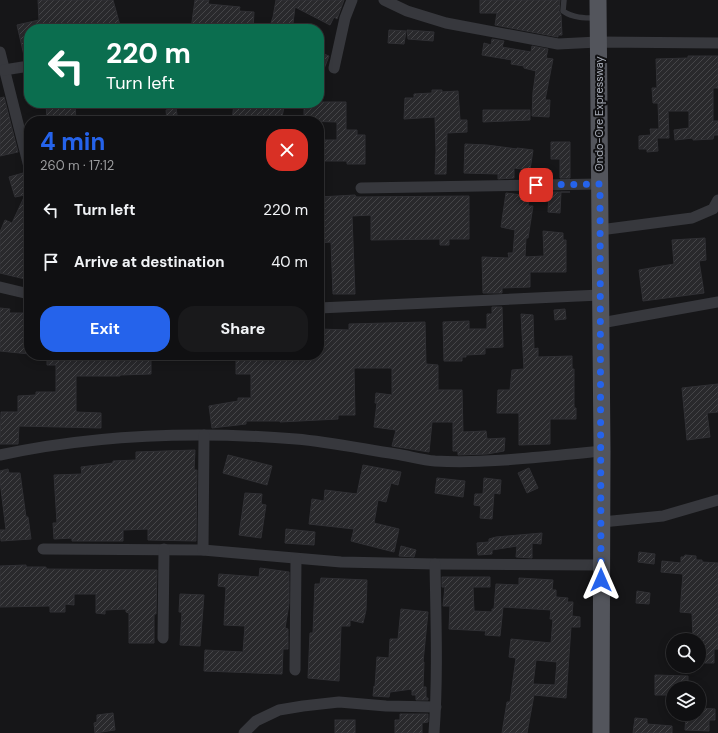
<!DOCTYPE html>
<html lang="en">
<head>
<meta charset="utf-8">
<style>
  :root { --surface:#101012; --page:#19191b; --text:#f1f3f6; --muted:#9c9d9f; --line:#303032; --accent:#2563eb }
  body { margin:0; font-family:"DM Sans",sans-serif; background:var(--page); color:var(--text); height:100vh; display:flex; flex-direction:column; font-size:15px; white-space:nowrap }
  * { box-sizing:border-box; margin:0 }
  p { font-size:13px; color:var(--muted) }
  .icon { flex:none; width:22px; height:22px; fill:none; stroke:currentColor; stroke-width:2; stroke-linecap:round; stroke-linejoin:round }
  .map { position:relative; flex:1; overflow:hidden }
  .drawer { position:absolute; left:24px; top:116px; width:300px; height:244px; display:flex; flex-direction:column; background:var(--surface); border-radius:16px; box-shadow:0 2px 10px #0003,0 0 0 1px var(--line) }
  .drawer>* { flex:none }
  .guide { position:absolute; left:24px; top:24px; width:300px; height:84px; border-radius:16px; box-shadow:0 2px 10px #0003,0 0 0 1px var(--line); background:#0b6e4f; color:#fff; overflow:hidden }
  .tools { position:absolute; left:666px; top:633px; display:grid; gap:8px }
  .tools a { display:grid; place-items:center; width:40px; height:40px; border-radius:50%; background:var(--surface); box-shadow:0 2px 10px #0003,0 0 0 1px var(--line); font-size:20px }
  .pin { position:absolute; display:grid; place-items:center; width:34px; height:34px; color:#fff; margin:-17px; border-radius:8px; box-shadow:0 2px 6px #0006 }
  .me { position:absolute; width:44px; margin:-22px; rotate:0deg; stroke-linejoin:round; filter:drop-shadow(0 0 3px #0008) }
  .turn { display:flex; align-items:center; gap:14px; height:84px; padding:0 16px; font-size:18px }
  .turn .icon { width:52px; height:52px; stroke-width:2.5 }
  .turn b { display:block; font-size:28px; line-height:34px }
  .round { display:grid; place-items:center; flex:none; width:42px; height:42px; border-radius:16px; background:var(--page) }
  .head { display:flex; align-items:center; justify-content:space-between; height:68px; padding:0 16px }
  h1 { font-size:24px; font-weight:700; line-height:30px; color:var(--accent) }
  .primary-button { display:flex; gap:8px; margin-top:auto; padding:8px 16px }
  .primary-button a { flex:1; height:46px; border-radius:16px; background:var(--accent); color:#fff; font-size:16px; font-weight:700; line-height:46px; text-align:center }
  .primary-button a+a { background:var(--page); color:var(--text) }
  ul { padding:0; list-style:none }
  li { display:flex; align-items:center; gap:12px; height:52px; padding:0 16px }
  li div { flex:1 }
  li b { display:block; font-size:15px }
  li em { font-style:normal }
  .map>svg:first-child { display:block }
</style>
</head>
<body>
<div class="map">
<svg width="718" height="733" viewBox="0 0 718 733">
  <defs>
    <pattern id="building-hatch" width="6" height="6" patternUnits="userSpaceOnUse"><rect width="6" height="6" fill="#29292c"/><path d="M-1 1l2-2M0 6l6-6M5 7l2-2" fill="none" stroke="#454548"/></pattern>
  </defs>
  <rect width="100%" height="100%" fill="#161618"/>
  <!-- building -->
  <g fill="url(#building-hatch)" stroke="#303034" fill-rule="evenodd">
    <polygon points="38,0 113,0 121,29 29,29 29,59 25,60 17,25 39,20"/>
    <polygon points="195,0 209,0 208,4 240,7 239,11 254,12 253,29 191,29"/>
    <polygon points="276,0 344,0 337,19 334,17 330,25 295,7 293,23 290,29 278,29 270,26 273,17"/>
    <polygon points="480,0 560,0 559,11 561,15 562,35 558,35 558,37 495,25 497,13 480,13"/>
    <polygon points="389,30 406,31 404,44 388,43"/>
    <polygon points="407,30 434,32 433,41 408,39"/>
    <polygon points="492,39 504,41 502,47 531,52 532,46 548,49 546,58 553,59 545,100 550,100 549,117 532,116 533,92 536,71 524,68 524,66 511,64 512,60 482,55 484,43 491,45"/>
    <polygon points="319,52 329,56 319,82"/>
    <polygon points="688,56 718,56 718,88 713,88 713,121 718,121 718,135 714,135 713,139 693,140 693,138 675,140 674,130 689,128 689,111 668,111 669,138 657,138 658,151 647,152 647,149 639,149 639,136 651,135 650,129 659,129 658,103 653,103 652,88 657,88 656,59 688,58"/>
    <polygon points="432,90 442,90 442,92 458,91 460,120 467,120 467,132 447,133 446,174 435,174 436,151 435,117 404,119 405,98 414,98 414,94 432,93"/>
    <polygon points="4,97 18,152 0,156 0,98"/>
    <polygon points="319,102 346,102 346,130 357,130 357,135 365,135 365,164 347,164 347,161 323,161 322,140 337,140 337,122 304,121 304,103 319,103"/>
    <polygon points="46,103 75,103 76,121 47,121"/>
    <polygon points="234,103 285,103 281,121 232,121"/>
    <polygon points="176,108 178,121 167,121 166,110"/>
    <polygon points="483,110 530,110 530,120 483,122"/>
    <polygon points="551,142 570,142 570,178 560,178 560,159 551,159"/>
    <polygon points="465,144 487,145 517,149 517,148 533,150 530,170 514,168 514,178 498,179 498,174 464,173"/>
    <polygon points="23,173 27,190 29,187 29,280 0,273 0,232 5,220 12,223 25,195 15,197 9,177"/>
    <polygon points="552,192 570,192 561,192 560,213 548,212 549,193 552,194"/>
    <polygon points="506,193 530,196 528,206 533,206 528,238 526,238 525,257 544,256 543,231 563,233 563,240 566,240 566,272 530,272 530,287 502,288 502,293 483,293 482,257 509,258 508,253 513,253 515,230 501,227"/>
    <polygon points="355,195 356,197 469,196 469,239 449,239 449,245 440,245 440,239 371,240 371,215 352,216 355,294 333,294 331,242 319,243 319,197"/>
    <polygon points="705,238 706,260 699,261 704,293 643,301 639,270 674,264 672,240"/>
    <polygon points="492,307 502,307 503,347 485,348 485,354 466,355 466,357 462,357 462,361 444,361 443,322 469,321 469,329 487,329 487,314 492,314"/>
    <polygon points="0,308 10,309 9,313 29,313 29,354 0,351"/>
    <polygon points="565,309 566,319 555,320 554,310"/>
    <polygon points="521,314 533,315 534,349 538,348 538,357 572,356 572,369 574,369 574,408 576,408 576,419 550,419 550,444 519,445 519,413 497,413 498,390 510,390 512,370 524,369"/>
    <polygon points="425,322 426,364 438,365 438,390 462,390 463,432 486,431 487,439 505,438 504,451 487,454 458,455 458,451 453,451 453,422 432,422 429,452 392,446 396,430 374,427 377,403 375,403 376,393 392,395 392,368 354,368 355,415 338,415 338,419 280,422 280,421 246,421 246,424 212,428 209,406 238,401 238,398 251,398 251,374 236,374 236,355 319,355 319,329 349,330 349,324"/>
    <polygon points="47,355 151,355 151,374 120,375 120,376 76,376 76,412 101,413 101,428 19,426 18,444 0,444 1,412 18,412 18,396 36,395 36,392 56,392 56,365 47,365"/>
    <polygon points="718,384 718,412 707,413 710,437 687,440 682,388"/>
    <polygon points="195,450 194,470 197,470 196,541 148,540 148,529 123,530 123,541 72,541 72,538 54,539 53,523 57,523 54,475 82,474 81,467 113,463 113,461 136,460 136,452"/>
    <polygon points="228,455 272,466 267,485 223,473"/>
    <polygon points="363,465 401,472 398,485 391,483 386,502 378,500 374,523 399,529 394,552 351,541 354,529 309,524 312,499 324,501 325,490 357,494"/>
    <polygon points="529,468 538,488 527,493 518,473"/>
    <polygon points="8,469 9,473 20,473 26,517 28,517 31,539 1,541 0,530 6,530 0,481 0,471"/>
    <polygon points="437,478 465,481 463,497 435,493"/>
    <polygon points="484,478 501,480 500,494 494,493 492,519 480,518 481,506 474,505 475,494 483,494"/>
    <polygon points="245,493 262,494 261,504 266,505 261,538 239,535"/>
    <polygon points="286,529 315,532 314,545 285,543"/>
    <polygon points="542,533 541,544 532,543 532,558 516,557 517,546 492,550 492,554 478,555 477,543 489,542 489,539 496,537"/>
    <polygon points="401,546 416,550 414,557 399,556"/>
    <polygon points="639,552 655,554 654,564 638,562"/>
    <polygon points="685,555 696,556 696,560 702,560 702,562 718,563 718,649 714,649 714,663 702,663 702,640 693,640 692,613 680,612 683,574 661,572 662,561 681,563 681,557 684,557"/>
    <polygon points="26,565 26,567 46,567 46,569 157,570 156,614 154,614 154,643 129,643 129,613 126,612 126,609 105,610 105,614 96,613 96,594 74,594 74,605 65,604 65,612 50,612 50,606 0,607 0,566"/>
    <polygon points="260,568 289,572 289,604 285,628 288,629 288,649 283,649 282,674 204,671 205,650 243,652 245,626 224,625 226,587 218,586 219,574 259,577"/>
    <path d="M442,577H490V587H473L474,611L492,612V609H494L496,584L519,585V578L553,580L552,590H556V597L568,598L567,602H573L572,616L580,617V627H571L566,698L534,695L527,733H502L507,702H510L516,658L509,657L511,639L551,643L553,619H550L551,610L503,607L500,636L485,635L486,631L449,629L450,606H443L445,587H442ZM536,660L557,662L555,685L533,684Z"/>
    <polygon points="321,578 367,580 366,610 363,623 350,620 350,626 341,626 339,681 308,678 310,633 313,633 315,584 320,584"/>
    <polygon points="637,591 650,593 649,604 636,603"/>
    <polygon points="180,594 204,595 200,646 180,645 182,612 179,612"/>
    <polygon points="401,609 428,612 423,662 424,662 423,687 426,687 426,698 428,698 428,700 416,700 416,695 412,695 412,689 390,692 389,697 373,696 374,686 375,687 377,657 389,658 390,639 398,639"/>
    <polygon points="655,675 688,676 688,688 673,688 673,695 655,695"/>
    <polygon points="699,708 715,709 715,720 709,720 709,731 685,730 686,714 699,714"/>
    <polygon points="113,713 115,730 95,733 94,723 97,722 97,715"/>
    <polygon points="400,714 428,714 428,722 422,723 422,733 395,733 395,720 400,720"/>
    <polygon points="635,718 647,719 647,724 672,726 672,733 633,733"/>
    <rect x="335" y="720" width="20" height="13"/>
  </g>
  <g fill="none" stroke-linecap="round" stroke-linejoin="round">
    <!-- lane -->
    <path stroke="#37383d" stroke-width="5.5" d="M564,0L563,11C573,18 584,18 596,18"/>
    <!-- street -->
    <g stroke="#37383d" stroke-width="11">
      <polyline points="384,0 407,11 446,23 558,44 598,42 718,43"/>
      <polyline points="0,52 29,167"/>
      <polyline points="334,68 345,18 352,0"/>
      <polyline points="4,70 29,66"/>
      <polyline points="361,188 600,184"/>
      <polyline points="600,230 692,218 713,209 718,200"/>
      <polyline points="0,287 29,294"/>
      <polyline points="319,308 600,295"/>
      <polyline points="601,323 718,302"/>
      <path d="M0,455C97,434 197,431 296,439C330,442 363,449 396,454C409,456 422,460 435,461C490,464 546,456 602,451"/>
      <polyline points="602,522 663,516 718,500"/>
      <polyline points="43,549 203,550 341,562 435,564 601,565"/>
      <polyline points="203,550 204,435"/>
      <polyline points="163,638 164,549"/>
      <polyline points="295,670 296,559"/>
      <polyline points="244,733 256,721 279,710 303,706 339,702 386,706 436,707"/>
      <path d="M434,733C438,677 436,621 435,564"/>
    </g>
    <!-- primary -->
    <polyline stroke="#53555c" stroke-width="17" points="598,0 602,451 601,733"/>
  </g>
  <g fill="none" stroke-linecap="round" stroke-linejoin="round">
    <!-- route -->
    <polyline stroke="#2563eb" stroke-width="7" stroke-dasharray="0 12.6" points="536,185 600,184 601,580"/>
  </g>
  <g text-anchor="middle" stroke-width="4" stroke-linejoin="round" paint-order="stroke">
    <!-- street labels -->
    <g font-size="11" fill="#a8adb8" stroke="#111113">
      <text transform="translate(599 114) rotate(-90)" y="4">Ondo-Ore Expressway</text>
    </g>
  </g>
</svg>
<div class="tools">
<a><svg class="icon" aria-label="search" viewBox="0 0 24 24"><circle cx="10" cy="10" r="6"/><path d="M15 15l6 6"/></svg></a>
<a><svg class="icon" aria-label="layers" viewBox="0 0 24 24"><path d="M12 4l9 5-9 5-9-5zM3 14l9 5 9-5"/></svg></a>
</div>
<div class="pin" style="left:536px;top:185px;background:#d93025"><svg class="icon" aria-label="arrive" viewBox="0 0 24 24"><path d="M6 21V4h12l-3 4 3 4H6"/></svg></div>
<svg class="me" style="left:601px;top:580px" viewBox="-20 -20 40 40"><path d="M0-17L14 15 0 8-14 15z" fill="#2563eb" stroke="#fff" stroke-width="4"/></svg>
<div class="guide">
<div class="turn"><svg class="icon" aria-label="left" viewBox="0 0 24 24"><path d="M17 20v-9H6M10 6l-5 5 5 5"/></svg><div><b>220 m</b>Turn left</div></div>
</div>
<section class="drawer">
<div class="head"><div><h1>4 min</h1><p>260 m · 17:12</p></div><a class="round" style="background:#d93025;color:#fff"><svg class="icon" aria-label="close" viewBox="0 0 24 24"><path d="M6 6l12 12M18 6L6 18"/></svg></a></div>
<ul>
<li><svg class="icon" aria-label="left" viewBox="0 0 24 24"><path d="M17 20v-9H6M10 6l-5 5 5 5"/></svg><div><b>Turn left</b></div><em>220 m</em></li>
<li><svg class="icon" aria-label="arrive" viewBox="0 0 24 24"><path d="M6 21V4h12l-3 4 3 4H6"/></svg><div><b>Arrive at destination</b></div><em>40 m</em></li>
</ul>
<div class="primary-button"><a>Exit</a><a>Share</a></div>
</section>
</div>
</body>
</html>
